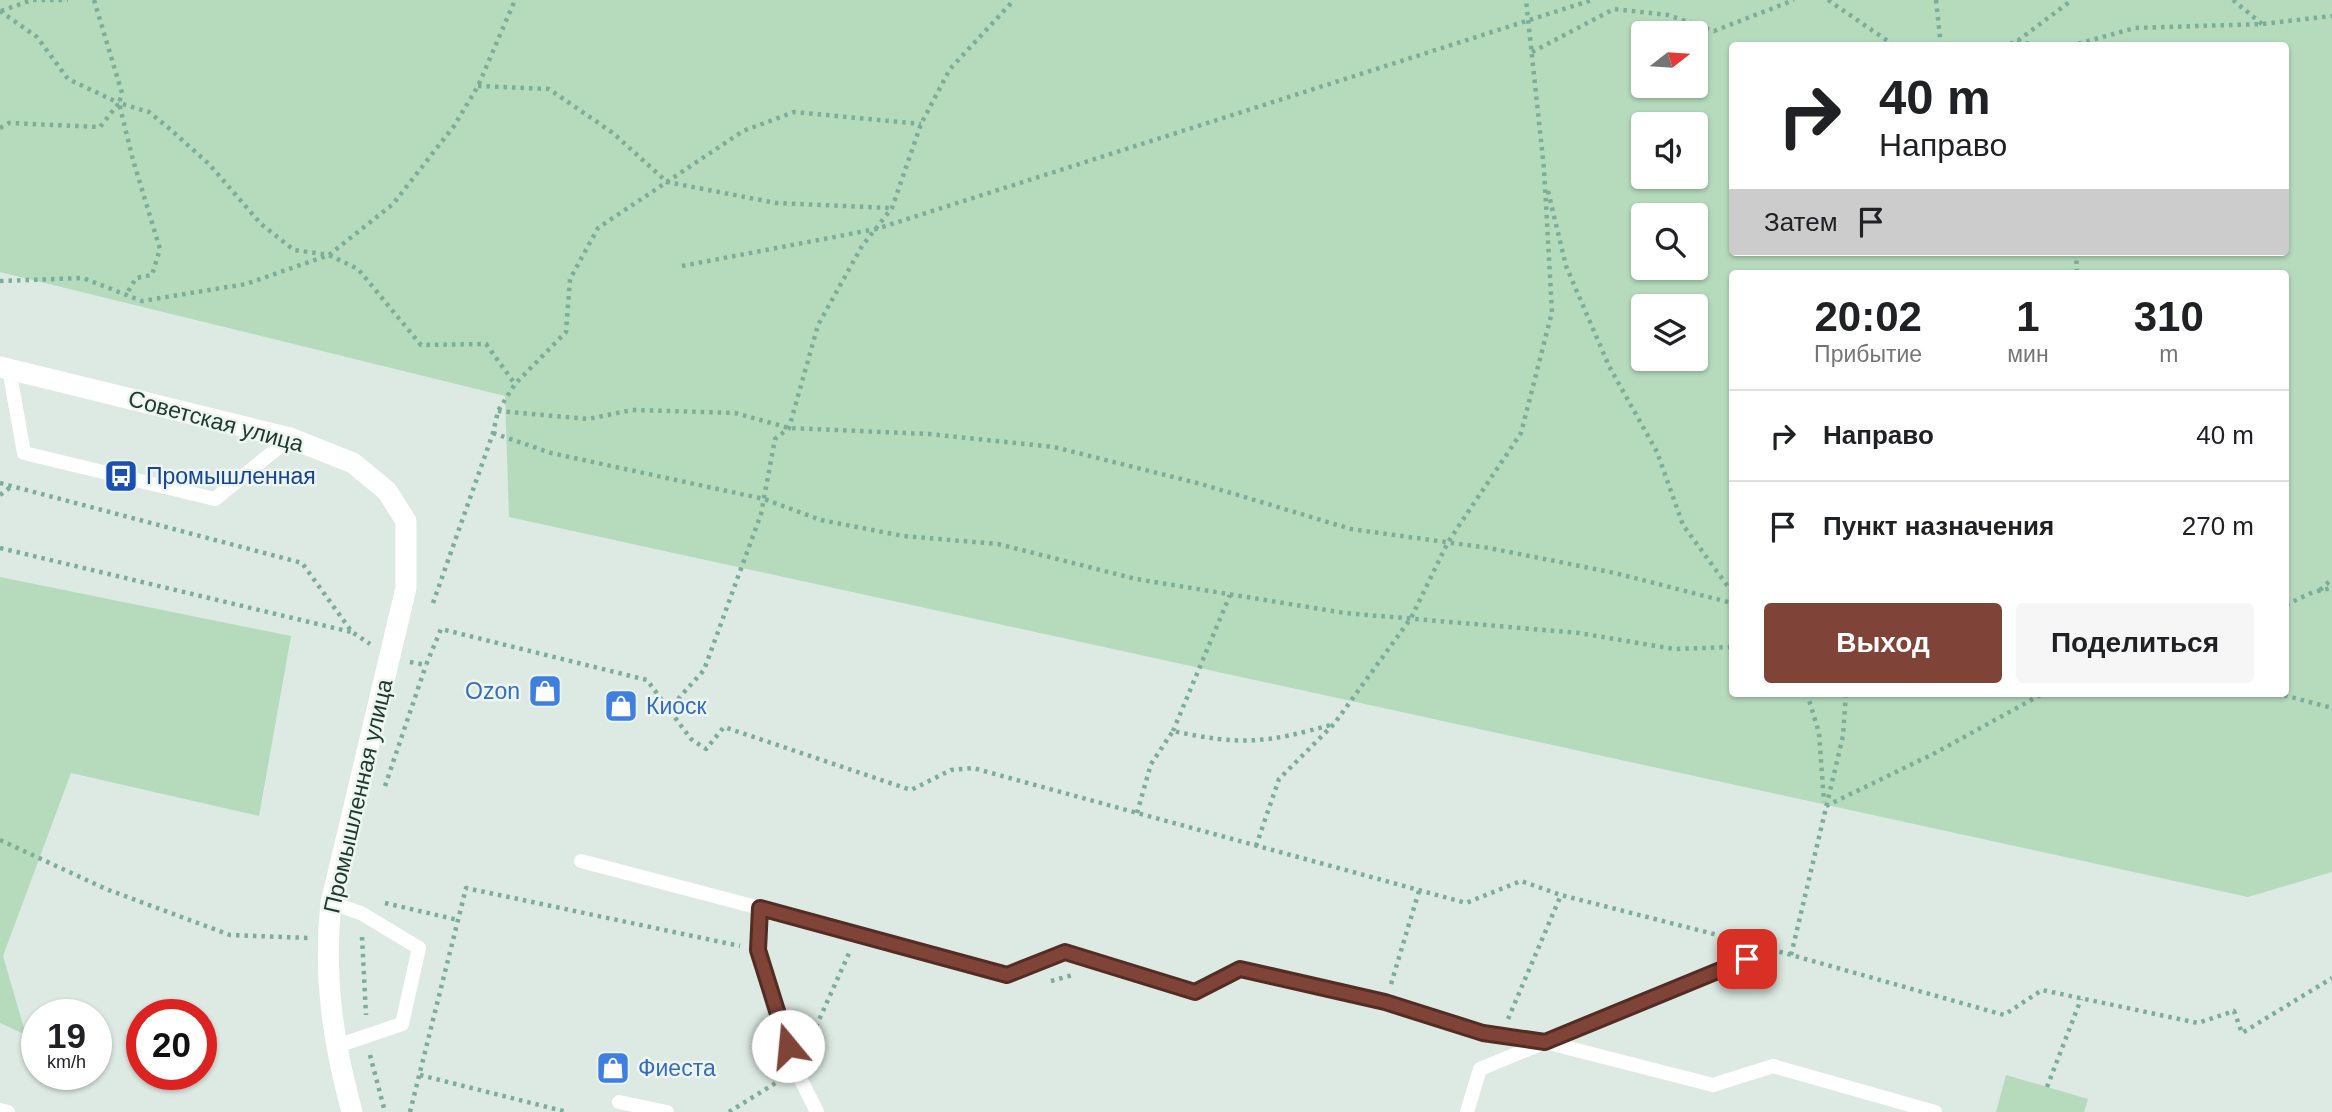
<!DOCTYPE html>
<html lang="ru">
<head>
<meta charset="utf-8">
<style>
  :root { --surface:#fff; --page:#f6f6f6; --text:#202124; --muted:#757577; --line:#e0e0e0; --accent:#7f4338 }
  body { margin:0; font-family:Helvetica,sans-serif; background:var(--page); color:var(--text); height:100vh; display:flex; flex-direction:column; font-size:26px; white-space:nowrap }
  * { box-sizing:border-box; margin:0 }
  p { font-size:23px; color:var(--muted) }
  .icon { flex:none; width:38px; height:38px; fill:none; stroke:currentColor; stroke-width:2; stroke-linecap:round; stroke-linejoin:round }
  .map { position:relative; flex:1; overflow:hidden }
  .drawer { position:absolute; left:1729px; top:270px; width:560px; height:427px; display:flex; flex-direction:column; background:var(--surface); border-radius:7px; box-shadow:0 2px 5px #0004 }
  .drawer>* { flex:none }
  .guide { position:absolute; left:1729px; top:42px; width:560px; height:214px; border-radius:7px; box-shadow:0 2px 5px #0004; background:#fff; color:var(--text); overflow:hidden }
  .needle { width:46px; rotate:73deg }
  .controls { position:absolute; left:1631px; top:21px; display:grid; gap:14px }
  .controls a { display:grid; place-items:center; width:77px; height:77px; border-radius:7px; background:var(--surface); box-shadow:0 2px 5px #0004; font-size:35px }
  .speed { position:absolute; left:21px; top:999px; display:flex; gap:14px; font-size:35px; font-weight:700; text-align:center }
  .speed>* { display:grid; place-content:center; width:91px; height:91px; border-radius:50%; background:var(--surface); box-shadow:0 2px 5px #0004; line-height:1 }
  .speed small { font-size:18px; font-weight:400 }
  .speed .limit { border:10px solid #d22; background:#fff; color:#111 }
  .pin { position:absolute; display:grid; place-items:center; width:60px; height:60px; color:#fff; margin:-30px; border-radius:14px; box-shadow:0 4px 10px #0006 }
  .me { position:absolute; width:77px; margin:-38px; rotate:343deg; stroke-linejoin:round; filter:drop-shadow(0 0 5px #0008) }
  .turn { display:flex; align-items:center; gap:24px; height:147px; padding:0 35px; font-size:32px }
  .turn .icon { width:91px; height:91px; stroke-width:2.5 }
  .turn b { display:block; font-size:49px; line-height:60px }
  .then { display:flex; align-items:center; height:66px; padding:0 35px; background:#0003; gap:14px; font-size:26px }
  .eta { display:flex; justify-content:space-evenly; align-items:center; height:119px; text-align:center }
  .eta b { font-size:42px; font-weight:600; line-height:49px }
  .button { display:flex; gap:14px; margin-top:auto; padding:14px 35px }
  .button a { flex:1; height:80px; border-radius:7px; background:var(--accent); color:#fff; font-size:28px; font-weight:600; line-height:80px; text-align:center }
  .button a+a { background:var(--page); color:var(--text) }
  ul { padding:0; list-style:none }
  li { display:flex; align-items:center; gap:21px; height:91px; padding:0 35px; border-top:2px solid var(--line) }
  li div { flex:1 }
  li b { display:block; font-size:26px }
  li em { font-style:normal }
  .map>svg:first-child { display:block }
</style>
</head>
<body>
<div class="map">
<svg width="2332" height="1112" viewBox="0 0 2332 1112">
  <rect width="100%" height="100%" fill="#dde9e3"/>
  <!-- green -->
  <g fill="#b5dbbc" fill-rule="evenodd">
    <path d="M0,0H2332V872L2248,897L509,517L505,396L0,272ZM1643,33H1696V86H1643ZM1732,46H2286V252H1732ZM1643,124H1696V177H1643ZM1643,215H1696V268H1643ZM1732,273H2286V693H1732ZM1643,306H1696V359H1643Z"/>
    <polygon points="0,577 291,636 259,816 71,773 3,956 26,1035 0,1023"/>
    <polygon points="2006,1075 2088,1099 2084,1112 1996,1112"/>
  </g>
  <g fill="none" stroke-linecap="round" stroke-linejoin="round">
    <!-- path -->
    <g stroke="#7cad9b" stroke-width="4.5" stroke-dasharray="3.5 5" stroke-linecap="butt">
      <polyline points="94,0 122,93 119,103 133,160 160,249 152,275 136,278 126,295"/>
      <polyline points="1828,0 1895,46"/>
      <polyline points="1936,0 1941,46"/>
      <polyline points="2233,0 2262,24"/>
      <polyline points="0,11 37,37 68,79 119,103"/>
      <polyline points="1,11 32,0 68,0"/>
      <polyline points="2017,42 2047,46"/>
      <polyline points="2002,46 2016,42 2072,0"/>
      <polyline points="2070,46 2135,28 2262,24 2332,16"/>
      <polyline points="1532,52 1614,9 1668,15 1714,31 1794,0"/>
      <polyline points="478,86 549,89 613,133 667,182 776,203 891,208"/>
      <polyline points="0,128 9,123 100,127 119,103 149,112 171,130 209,164 261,224 294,250 329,255 393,204 454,126 478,86 515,0"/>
      <polyline points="1548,191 1566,266 1609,366 1657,452 1683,525 1732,592"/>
      <polyline points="2076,252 2077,273"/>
      <polyline points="682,266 876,229 1592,0"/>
      <polyline points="0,281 83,278 142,301 246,284 329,255 358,269 421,345 486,344 515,384"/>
      <polyline points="498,411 588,419 632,410 735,413 789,428 929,434 1054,447 1201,484 1351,529 1489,548 1615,573 1732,603"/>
      <polyline points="493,433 551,453 764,499 821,520 903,536 998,544 1136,579 1345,613 1579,633 1674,649 1732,647"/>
      <polyline points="0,483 302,563 352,632 370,644"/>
      <polyline points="0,495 12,486"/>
      <polyline points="0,548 351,632"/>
      <polyline points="2320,590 2332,579"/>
      <polyline points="433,603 493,433 498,411 515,384 566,332 570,279 598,228 743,131 794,112 921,124"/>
      <polyline points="2286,605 2313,592 2332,588"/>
      <polyline points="410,662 426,665 441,629 647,680 691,739 706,749 724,727 911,790 951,770 973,768 1466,903 1521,881 1561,895 1741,941"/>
      <polyline points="1807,693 1819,733 1824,802"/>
      <polyline points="2276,693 2332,708"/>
      <polyline points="678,699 704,670 761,514 775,439 789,428 818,325 862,246 892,208 921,124 950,69 1014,0"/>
      <polyline points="1173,731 1230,595"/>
      <polyline points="385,786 426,665"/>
      <polyline points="1826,806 1935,753 2044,693"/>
      <path d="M1137,813L1151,764L1173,731C1242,746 1266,743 1334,724"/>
      <polyline points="0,840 106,889 230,935 309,938"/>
      <polyline points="1256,846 1279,779 1334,724 1411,618 1448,542 1521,433 1552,312 1544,169 1526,0"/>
      <polyline points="385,903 458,920"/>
      <polyline points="362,937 366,1015"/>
      <polyline points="1763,947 2004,1015 2042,990 2198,1023 2234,1011 2242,1033 2332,978"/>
      <polyline points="1791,955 1843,736 1846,693"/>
      <polyline points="1051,981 1073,975"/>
      <polyline points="1391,984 1419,891"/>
      <polyline points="1508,1019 1561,895"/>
      <polyline points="809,1042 850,951"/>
      <polyline points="370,1055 385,1112"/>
      <polyline points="420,1075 567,1112"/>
      <polyline points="2047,1087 2081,999"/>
      <polyline points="410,1112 466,888 740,946"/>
      <polyline points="729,1112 782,1079"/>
    </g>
    <!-- service -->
    <g stroke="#fff" stroke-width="14">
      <polyline points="9,369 24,453 215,499 290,438"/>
      <polyline points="581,861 760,908"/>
      <polyline points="331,903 361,913 419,948 402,1024 334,1047"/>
      <polyline points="619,1102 667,1112"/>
      <polyline points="0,1110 8,1112"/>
      <polyline points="817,1112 796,1070 758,950 760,908 1007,975 1065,952 1195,992 1240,969 1386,1002 1483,1033 1545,1042 1713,1085 1773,1066 1935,1112"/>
      <polyline points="1467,1112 1480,1069 1747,959"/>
    </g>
    <!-- tertiary -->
    <path stroke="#fff" stroke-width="21" d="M0,367L290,438L353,463L387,491L406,521V588L331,903C323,976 333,1042 352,1112"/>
  </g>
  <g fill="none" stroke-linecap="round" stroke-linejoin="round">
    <defs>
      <polyline id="route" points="788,1046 758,950 760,908 1007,975 1065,952 1195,992 1240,969 1385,1002 1483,1033 1545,1042 1747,959"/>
    </defs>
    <!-- route casing -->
    <use href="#route" stroke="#532c24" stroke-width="18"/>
    <!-- route -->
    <use href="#route" stroke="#7f4338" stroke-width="12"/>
  </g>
  <!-- icons -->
  <defs>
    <symbol id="bus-square" viewBox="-11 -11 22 22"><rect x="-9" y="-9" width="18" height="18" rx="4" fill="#1a4fb4" stroke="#edf6f1"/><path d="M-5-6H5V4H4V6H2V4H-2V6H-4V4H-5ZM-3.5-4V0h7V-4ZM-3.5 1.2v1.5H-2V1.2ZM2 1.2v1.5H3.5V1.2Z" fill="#fff"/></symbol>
    <symbol id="shop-square" viewBox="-11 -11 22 22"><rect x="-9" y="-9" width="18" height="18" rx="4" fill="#3f7fe0" stroke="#edf6f1"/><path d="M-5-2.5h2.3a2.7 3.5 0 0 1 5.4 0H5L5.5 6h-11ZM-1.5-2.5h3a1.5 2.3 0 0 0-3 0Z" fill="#fff"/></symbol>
  </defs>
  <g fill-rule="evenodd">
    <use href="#bus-square" x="102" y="457" width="38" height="38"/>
    <use href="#shop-square" x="526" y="672" width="38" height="38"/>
    <use href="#shop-square" x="602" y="687" width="38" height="38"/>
    <use href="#shop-square" x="594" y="1049" width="38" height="38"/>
  </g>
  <g text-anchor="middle" stroke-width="5" stroke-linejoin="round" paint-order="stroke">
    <!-- street labels -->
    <g font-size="23" fill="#1f3830" stroke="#edf6f1">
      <text transform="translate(216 421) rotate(15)" y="8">Советская улица</text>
      <text transform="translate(358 796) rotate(-77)" y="8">Промышленная улица</text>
    </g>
    <!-- transit labels -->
    <g font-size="23" fill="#164399" stroke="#edf6f1" text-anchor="start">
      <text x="146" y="484">Промышленная</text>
    </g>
    <!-- shop labels -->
    <g font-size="23" fill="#366cbe" stroke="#edf6f1" text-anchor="start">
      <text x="520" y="699" text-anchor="end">Ozon</text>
      <text x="646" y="714">Киоск</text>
      <text x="638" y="1076">Фиеста</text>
    </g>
  </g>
</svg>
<div class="controls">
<a><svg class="needle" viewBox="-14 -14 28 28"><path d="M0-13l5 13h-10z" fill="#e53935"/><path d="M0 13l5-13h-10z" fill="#757577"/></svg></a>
<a><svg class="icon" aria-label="sound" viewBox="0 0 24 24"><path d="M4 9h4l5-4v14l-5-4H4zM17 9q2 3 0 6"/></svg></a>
<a><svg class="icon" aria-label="search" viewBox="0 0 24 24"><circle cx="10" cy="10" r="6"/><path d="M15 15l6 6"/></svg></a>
<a><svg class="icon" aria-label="layers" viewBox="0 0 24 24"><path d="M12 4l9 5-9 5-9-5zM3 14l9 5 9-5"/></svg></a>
</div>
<div class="speed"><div>19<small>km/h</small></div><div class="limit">20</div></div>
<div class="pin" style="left:1747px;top:959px;background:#d93025"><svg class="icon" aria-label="arrive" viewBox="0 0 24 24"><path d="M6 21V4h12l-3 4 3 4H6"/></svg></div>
<svg class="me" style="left:788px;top:1046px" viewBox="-20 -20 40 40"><circle r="19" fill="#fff"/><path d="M0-13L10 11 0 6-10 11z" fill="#7f4338"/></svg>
<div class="guide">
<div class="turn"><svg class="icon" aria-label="right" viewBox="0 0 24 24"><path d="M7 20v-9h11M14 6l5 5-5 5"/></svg><div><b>40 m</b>Направо</div></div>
<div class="then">Затем<svg class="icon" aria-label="arrive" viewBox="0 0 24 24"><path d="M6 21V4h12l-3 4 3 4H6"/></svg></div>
</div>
<section class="drawer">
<div class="eta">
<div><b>20:02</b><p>Прибытие</p></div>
<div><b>1</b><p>мин</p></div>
<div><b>310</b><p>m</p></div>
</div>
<ul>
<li><svg class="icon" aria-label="right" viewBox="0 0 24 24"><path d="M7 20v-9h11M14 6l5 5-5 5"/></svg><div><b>Направо</b></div><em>40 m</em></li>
<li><svg class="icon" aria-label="arrive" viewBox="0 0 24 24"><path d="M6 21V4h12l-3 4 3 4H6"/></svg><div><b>Пункт назначения</b></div><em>270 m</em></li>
</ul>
<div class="button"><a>Выход</a><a>Поделиться</a></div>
</section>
</div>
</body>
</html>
